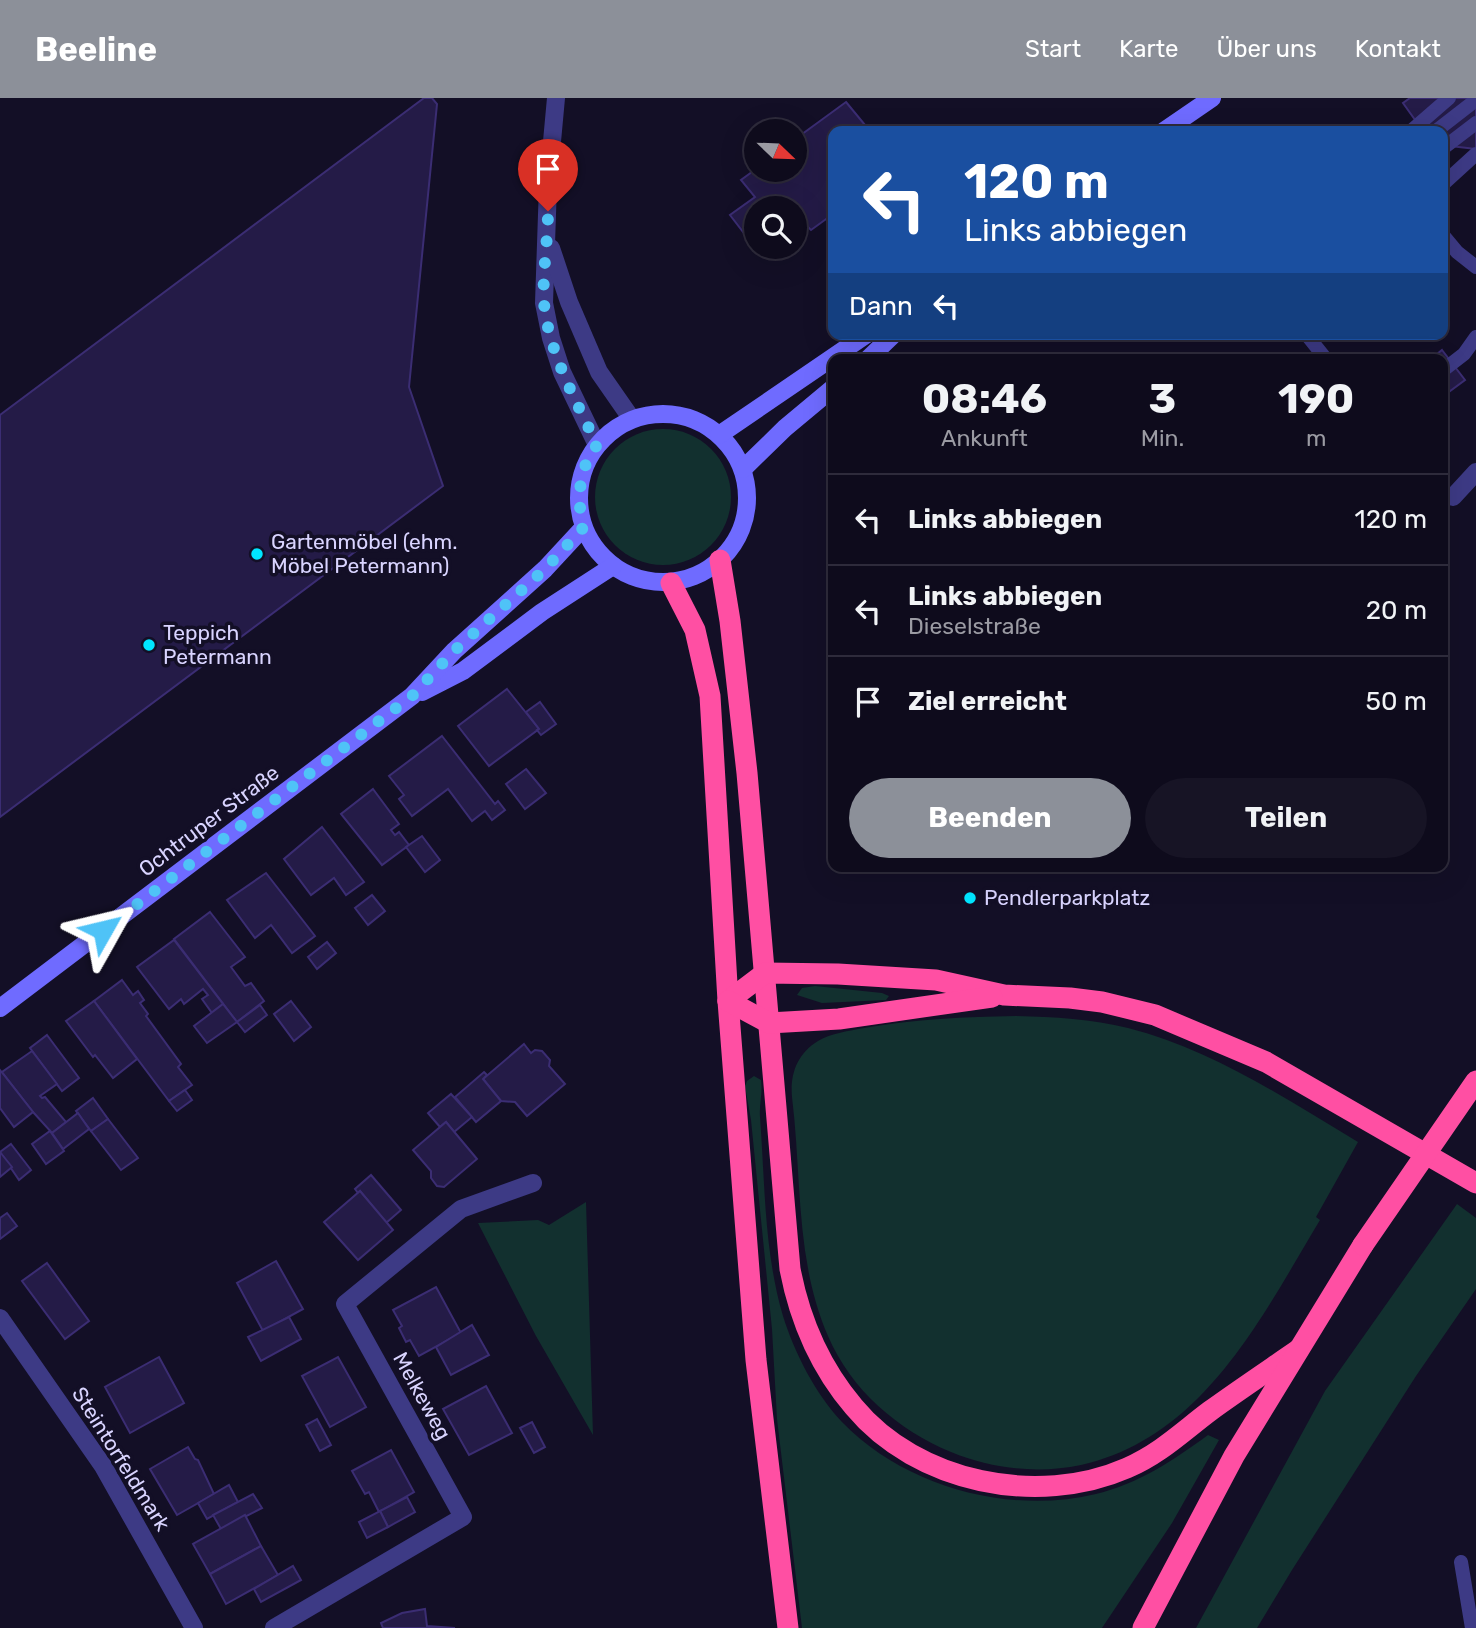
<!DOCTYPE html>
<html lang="de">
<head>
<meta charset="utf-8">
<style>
  :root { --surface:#0e0b1c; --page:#171425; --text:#f1f3f6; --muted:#9b9ba3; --line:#2e2b3b; --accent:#8c9099 }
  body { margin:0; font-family:Rubik,sans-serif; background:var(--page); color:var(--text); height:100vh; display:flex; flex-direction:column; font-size:26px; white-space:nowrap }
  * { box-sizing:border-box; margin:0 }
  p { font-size:23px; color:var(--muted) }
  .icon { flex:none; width:38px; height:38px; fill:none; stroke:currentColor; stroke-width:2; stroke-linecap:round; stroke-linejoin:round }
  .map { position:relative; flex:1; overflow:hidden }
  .panel { position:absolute; left:828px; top:256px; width:620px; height:518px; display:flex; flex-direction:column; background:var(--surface); border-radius:14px; box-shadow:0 7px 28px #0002,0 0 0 2px var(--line) }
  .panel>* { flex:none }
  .hud { position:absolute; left:828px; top:28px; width:620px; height:214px; border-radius:14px; box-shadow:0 7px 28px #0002,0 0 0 2px var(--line); background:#1a4fa0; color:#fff; overflow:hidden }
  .needle { width:46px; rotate:113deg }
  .fabs { position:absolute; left:744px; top:21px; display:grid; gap:14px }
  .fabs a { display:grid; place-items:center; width:63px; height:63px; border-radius:50%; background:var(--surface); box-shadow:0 7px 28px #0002,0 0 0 2px var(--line); font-size:35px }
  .pin { position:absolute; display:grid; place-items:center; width:60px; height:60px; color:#fff; margin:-72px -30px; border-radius:50% 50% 50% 0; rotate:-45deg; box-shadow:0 0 7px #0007 }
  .pin .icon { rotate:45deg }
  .me { position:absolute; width:77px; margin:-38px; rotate:53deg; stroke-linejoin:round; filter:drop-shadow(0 0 5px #0008) }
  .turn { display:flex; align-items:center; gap:24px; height:147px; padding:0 21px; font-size:32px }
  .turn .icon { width:91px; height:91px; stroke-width:2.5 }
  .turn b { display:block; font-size:49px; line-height:60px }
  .then { display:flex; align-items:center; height:66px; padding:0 21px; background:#0003; gap:14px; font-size:26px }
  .eta { display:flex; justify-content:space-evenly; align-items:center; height:119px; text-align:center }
  .eta b { font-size:42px; font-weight:700; line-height:49px }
  .primary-button { display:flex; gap:14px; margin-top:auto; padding:14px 21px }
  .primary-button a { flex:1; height:80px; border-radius:42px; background:var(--accent); color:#fff; font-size:28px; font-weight:700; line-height:80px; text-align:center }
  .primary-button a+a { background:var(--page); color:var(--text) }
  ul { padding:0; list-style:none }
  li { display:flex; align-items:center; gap:21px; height:91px; padding:0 21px; border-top:2px solid var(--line) }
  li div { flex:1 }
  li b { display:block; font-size:26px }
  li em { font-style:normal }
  header { display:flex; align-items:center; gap:42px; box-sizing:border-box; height:98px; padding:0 35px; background:var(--accent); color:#fff }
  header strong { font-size:33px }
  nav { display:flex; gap:38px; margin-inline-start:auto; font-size:24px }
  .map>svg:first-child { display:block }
</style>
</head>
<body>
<header>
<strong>Beeline</strong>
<nav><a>Start</a><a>Karte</a><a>Über uns</a><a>Kontakt</a></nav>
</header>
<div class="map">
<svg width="1476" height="1530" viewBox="0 0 1476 1530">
  <rect width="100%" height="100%" fill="#130f26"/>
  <!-- green -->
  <g fill="#12302f">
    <circle cx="663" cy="399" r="68"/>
    <polygon points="815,888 882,895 889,898 886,902 822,905 797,897 802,890"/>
    <path d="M1016,918C1054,919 1092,921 1128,930C1211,951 1285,1000 1358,1044L1316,1119L1320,1122C1261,1220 1203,1340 1081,1367C1038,1376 992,1371 951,1354C898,1332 851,1292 828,1238C795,1162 802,1080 792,999C790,976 797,956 818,943C831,935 849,933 864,930C915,921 965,919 1016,918Z"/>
    <path d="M754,978L761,982C763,995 759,1006 760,1019C765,1085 764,1154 783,1218C795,1256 815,1295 842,1324C905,1389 1009,1417 1096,1396C1138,1386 1174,1362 1208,1337L1219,1342L1172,1425L1102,1530H802L777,1321L772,1231L751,1022L745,988L747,983Z"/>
    <polygon points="586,1104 593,1337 536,1238 478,1125 538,1122 549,1127"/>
    <polygon points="1457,1106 1476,1120 1476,1191 1416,1278 1292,1472 1257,1530 1196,1530 1325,1293"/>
  </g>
  <!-- building -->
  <g fill="#241b47" stroke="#3b2d73" stroke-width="2">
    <polygon points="424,0 432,0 437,6 409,289 443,388 0,719 0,317"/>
    <polygon points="1410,0 1476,0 1476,51 1442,47 1442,33 1423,33 1403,5"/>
    <polygon points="846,4 870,33 833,33 833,116 811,132 801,122 794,127 794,110 756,110 756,149 768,149 760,156 730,117 755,99 741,82 756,71 794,72 794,42"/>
    <polygon points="1442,252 1465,282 1442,299 1442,261 1431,261"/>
    <polygon points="507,591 539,631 489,668 458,628"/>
    <polygon points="540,604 556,626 541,637 537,632 539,631 526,614"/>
    <polygon points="442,638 495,706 498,703 505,712 492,722 485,713 472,723 448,691 412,718 399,701 404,697 389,678"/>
    <polygon points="526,671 546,695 525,711 506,686"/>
    <polygon points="373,691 399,726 391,732 395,737 399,734 409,747 382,767 341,716"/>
    <polygon points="322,729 364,784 346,797 334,780 311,797 284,761"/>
    <polygon points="422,738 440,762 425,774 406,749"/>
    <polygon points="266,775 315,838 292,855 271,827 255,840 227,802"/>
    <polygon points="372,797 385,813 368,827 355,810"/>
    <polygon points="210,814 245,859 231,869 245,888 251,885 264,903 237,924 174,841"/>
    <polygon points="174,842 223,906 212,915 202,901 208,897 203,891 184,906 181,901 169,911 137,869"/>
    <polygon points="327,844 336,855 317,871 308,859"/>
    <polygon points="122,882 133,897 138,893 144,902 140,905 148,916 146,918 181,966 178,969 192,987 169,1003 94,903"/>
    <polygon points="94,903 137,961 113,980 95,957 93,959 66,923"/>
    <polygon points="291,903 311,929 294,943 274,916"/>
    <polygon points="223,906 237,924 207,945 194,928"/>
    <polygon points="260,907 267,917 245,934 237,924"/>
    <polygon points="47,937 79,980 62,993 30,950"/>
    <polygon points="524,946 531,955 535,952 542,953 550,962 549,968 565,986 527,1018 515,1004 501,1003 483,981"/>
    <polygon points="32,953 57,986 40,998 42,1000 45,999 66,1024 52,1035 33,1014 2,974"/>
    <polygon points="0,972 33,1014 14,1029 0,1010"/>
    <polygon points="484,974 487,977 483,981 501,1003 476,1024 455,999"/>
    <polygon points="185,992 192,1002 177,1013 169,1003"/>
    <polygon points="451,996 472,1019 454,1034 446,1024 440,1029 428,1015"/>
    <polygon points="93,1000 108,1021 91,1033 76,1013"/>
    <polygon points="78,1015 89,1031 63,1051 52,1035"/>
    <polygon points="108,1021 138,1060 121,1072 91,1033"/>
    <polygon points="446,1024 477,1061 444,1089 437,1088 431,1080 431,1073 413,1052"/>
    <polygon points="50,1033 64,1053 46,1066 32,1046"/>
    <polygon points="11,1046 31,1072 19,1082 0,1054"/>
    <polygon points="0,1054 12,1069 0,1079"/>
    <polygon points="371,1077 401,1112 386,1125 360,1093 358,1095 355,1091"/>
    <polygon points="360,1093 393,1132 358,1162 324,1124"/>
    <polygon points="7,1115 17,1128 0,1141 0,1120"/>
    <polygon points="276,1163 303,1211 263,1233 237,1185"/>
    <polygon points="47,1165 89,1223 65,1241 22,1183"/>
    <polygon points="436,1189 461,1235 419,1258 410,1242 406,1244 399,1230 402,1228 393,1212"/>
    <polygon points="289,1219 301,1241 261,1263 248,1239"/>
    <polygon points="472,1227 489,1257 451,1277 436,1249"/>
    <polygon points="159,1259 184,1305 130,1335 105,1289"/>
    <polygon points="338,1259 366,1309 330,1329 302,1278"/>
    <polygon points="486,1288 512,1335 469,1357 443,1311"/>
    <polygon points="317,1321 331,1347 320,1353 306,1327"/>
    <polygon points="532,1324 545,1349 534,1355 520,1330"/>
    <polygon points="188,1349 195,1361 198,1362 214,1396 177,1417 150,1371"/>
    <polygon points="391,1352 414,1394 379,1414 369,1394 365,1396 352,1373"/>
    <polygon points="229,1387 238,1404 207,1421 198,1405"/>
    <polygon points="253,1396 262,1410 221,1431 213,1417"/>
    <polygon points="407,1399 415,1414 388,1429 380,1413"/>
    <polygon points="380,1413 388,1429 367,1440 359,1424"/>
    <polygon points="245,1417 261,1448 210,1476 193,1446"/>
    <polygon points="261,1448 278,1477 226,1506 210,1476"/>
    <polygon points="293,1468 301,1482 261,1504 254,1491"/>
    <polygon points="425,1511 427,1528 455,1530 383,1530 381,1525 402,1515"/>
  </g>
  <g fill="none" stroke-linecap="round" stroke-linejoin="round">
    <!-- lane -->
    <g stroke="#3d3a85" stroke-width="14">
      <polyline points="1411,33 1449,0"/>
      <polyline points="1436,33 1476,2"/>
      <polyline points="1442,51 1476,25"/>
      <polyline points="1442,87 1476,56"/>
      <polyline points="1442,136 1457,154 1476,169"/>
      <polyline points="1306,236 1326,261"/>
      <polyline points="1442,273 1464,256 1476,239"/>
      <polyline points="1461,1464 1472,1530"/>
    </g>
    <!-- street -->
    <g stroke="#3d3a85" stroke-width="18">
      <polyline points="556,0 548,87 544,205 551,240 562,274 597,347"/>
      <polyline points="551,150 569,204 599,274 631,320"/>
      <polyline points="1453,399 1476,374"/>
      <polyline points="0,1220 103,1368 194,1530"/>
      <polyline points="274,1530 463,1419 345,1206 461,1111 533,1085"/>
    </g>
    <!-- secondary -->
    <g stroke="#6f6bff" stroke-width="18">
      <polyline points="1164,33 1212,0"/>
      <polyline points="868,261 894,236"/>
      <circle cx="663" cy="400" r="84"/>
      <polyline points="719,337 867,236"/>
      <polyline points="743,371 785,330 833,290"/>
      <polyline points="422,594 463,573 542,514 613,468"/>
      <polyline points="0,910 412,598 454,553 545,471 583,430"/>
    </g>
    <!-- highway -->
    <g stroke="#ff4fa3" stroke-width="21">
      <path d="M720,462L730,523L747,675L790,1171C800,1223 819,1268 854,1309C917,1385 1038,1409 1127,1370C1161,1355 1182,1334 1210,1313C1239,1292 1269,1272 1298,1252"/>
      <polyline points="671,485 695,532 710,598 728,903 756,1262 788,1530"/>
      <polyline points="728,903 765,875 838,876 936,882 1004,897 1070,900 1102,904 1155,917 1266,964 1476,1085"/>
      <polyline points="728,903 769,925 839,921 992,899"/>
      <polyline points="1143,1530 1234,1358 1363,1147"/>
    </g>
    <!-- highway-bridge -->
    <polyline stroke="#ff4fa3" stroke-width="21" points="1363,1147 1476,983"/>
  </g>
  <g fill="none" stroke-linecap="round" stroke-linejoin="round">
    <!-- route -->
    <path stroke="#4fc3f7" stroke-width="12" stroke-dasharray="0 21.6" d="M103,832L412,598L454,553L545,471L583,430C577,401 578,371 597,347C576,302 549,256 544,205C542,178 548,142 548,113"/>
  </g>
  <!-- markers -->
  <g fill="#00e5ff" stroke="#130f26" stroke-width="2.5">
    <circle cx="257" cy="456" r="7"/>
    <circle cx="149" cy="547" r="7"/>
    <circle cx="970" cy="800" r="7"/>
  </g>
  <g text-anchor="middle" stroke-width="7" stroke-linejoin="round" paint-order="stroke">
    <!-- poi labels -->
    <g font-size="21" fill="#d9d4ff" stroke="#130f26" text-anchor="start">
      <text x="271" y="451">Gartenmöbel (ehm.<tspan x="271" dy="24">Möbel Petermann)</tspan></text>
      <text x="163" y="542">Teppich<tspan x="163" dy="24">Petermann</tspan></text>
      <text x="984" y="807">Pendlerparkplatz</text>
    </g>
    <!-- street labels -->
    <g font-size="21" fill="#d9d4ff" stroke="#130f26">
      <text transform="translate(209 723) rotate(-37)" y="7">Ochtruper Straße</text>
      <text transform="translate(422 1298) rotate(61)" y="7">Melkeweg</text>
      <text transform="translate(121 1361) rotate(58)" y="7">Steintorfeldmark</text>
    </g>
  </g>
</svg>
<div class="fabs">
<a><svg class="needle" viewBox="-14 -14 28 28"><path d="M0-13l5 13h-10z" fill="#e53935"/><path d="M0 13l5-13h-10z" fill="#9b9ba3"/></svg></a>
<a><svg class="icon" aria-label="search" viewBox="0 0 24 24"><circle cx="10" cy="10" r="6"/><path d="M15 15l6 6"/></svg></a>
</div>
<div class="pin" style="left:548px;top:113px;background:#d93025"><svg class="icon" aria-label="arrive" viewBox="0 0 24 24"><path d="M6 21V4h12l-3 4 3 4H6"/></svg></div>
<svg class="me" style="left:103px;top:832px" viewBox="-20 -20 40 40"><path d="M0-17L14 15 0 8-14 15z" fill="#4fc3f7" stroke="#fff" stroke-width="4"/></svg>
<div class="hud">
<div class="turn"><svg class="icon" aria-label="left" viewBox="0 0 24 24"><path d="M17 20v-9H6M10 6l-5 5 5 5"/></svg><div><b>120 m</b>Links abbiegen</div></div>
<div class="then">Dann<svg class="icon" aria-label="left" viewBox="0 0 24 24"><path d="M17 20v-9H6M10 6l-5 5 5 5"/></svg></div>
</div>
<section class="panel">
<div class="eta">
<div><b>08:46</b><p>Ankunft</p></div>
<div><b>3</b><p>Min.</p></div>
<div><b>190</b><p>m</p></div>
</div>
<ul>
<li><svg class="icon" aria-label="left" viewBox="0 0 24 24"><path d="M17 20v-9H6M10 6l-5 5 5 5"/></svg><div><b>Links abbiegen</b></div><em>120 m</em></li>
<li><svg class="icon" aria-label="left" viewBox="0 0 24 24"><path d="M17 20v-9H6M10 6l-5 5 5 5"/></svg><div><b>Links abbiegen</b><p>Dieselstraße</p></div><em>20 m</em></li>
<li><svg class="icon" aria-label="arrive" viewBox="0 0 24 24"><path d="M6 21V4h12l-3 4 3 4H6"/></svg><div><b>Ziel erreicht</b></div><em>50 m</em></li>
</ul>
<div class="primary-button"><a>Beenden</a><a>Teilen</a></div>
</section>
</div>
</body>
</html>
